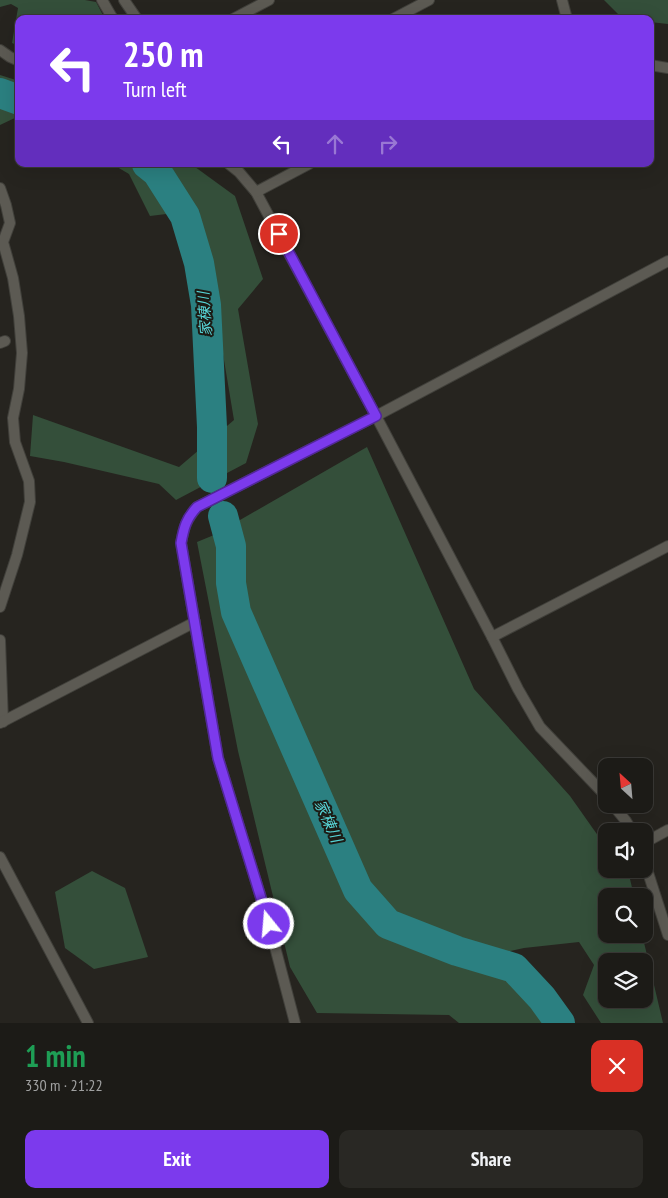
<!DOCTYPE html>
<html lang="en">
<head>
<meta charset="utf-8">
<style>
  :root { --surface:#1c1b17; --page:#292824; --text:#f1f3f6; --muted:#a0a1a1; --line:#3a3936; --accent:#7c3aed }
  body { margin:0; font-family:"PT Sans Narrow","Noto Sans JP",sans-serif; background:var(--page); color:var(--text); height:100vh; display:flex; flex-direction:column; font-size:19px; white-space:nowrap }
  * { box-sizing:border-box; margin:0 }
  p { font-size:16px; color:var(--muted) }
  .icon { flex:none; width:28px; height:28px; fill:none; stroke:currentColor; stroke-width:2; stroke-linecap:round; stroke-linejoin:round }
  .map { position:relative; height:1023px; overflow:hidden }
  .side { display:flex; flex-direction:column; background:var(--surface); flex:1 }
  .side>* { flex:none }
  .top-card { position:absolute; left:15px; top:15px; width:639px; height:152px; border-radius:10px; box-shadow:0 5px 20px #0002,0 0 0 1px var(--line); background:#7c3aed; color:#fff; overflow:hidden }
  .needle { width:32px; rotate:334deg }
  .fabs { position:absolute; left:598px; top:758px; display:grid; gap:10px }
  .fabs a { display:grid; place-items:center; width:55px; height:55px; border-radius:10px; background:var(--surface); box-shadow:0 5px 20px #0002,0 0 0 1px var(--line); font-size:25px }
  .pin { position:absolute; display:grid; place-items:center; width:42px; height:42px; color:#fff; margin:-21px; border:2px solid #fff; border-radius:50%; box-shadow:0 1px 5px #0007 }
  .me { position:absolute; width:55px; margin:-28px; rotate:343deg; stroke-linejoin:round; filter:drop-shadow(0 0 4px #0008) }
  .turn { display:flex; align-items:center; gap:18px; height:105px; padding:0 25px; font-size:22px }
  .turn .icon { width:65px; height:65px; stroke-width:2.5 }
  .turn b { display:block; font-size:35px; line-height:42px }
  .lanes { display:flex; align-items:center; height:48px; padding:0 25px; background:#0003; justify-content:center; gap:25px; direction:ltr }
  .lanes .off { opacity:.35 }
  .round { display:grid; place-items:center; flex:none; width:52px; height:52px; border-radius:10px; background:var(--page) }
  .overview { display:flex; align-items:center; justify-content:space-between; height:85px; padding:0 25px }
  h1 { font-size:30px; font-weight:700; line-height:38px; color:#1e9e55 }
  .button { display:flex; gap:10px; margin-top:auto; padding:10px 25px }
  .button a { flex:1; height:58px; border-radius:10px; background:var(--accent); color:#fff; font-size:20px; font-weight:700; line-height:58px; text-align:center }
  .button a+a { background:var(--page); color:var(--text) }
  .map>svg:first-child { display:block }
</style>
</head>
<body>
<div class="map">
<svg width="668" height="1023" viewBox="0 0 668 1023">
  <rect width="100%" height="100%" fill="#26241f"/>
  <!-- green -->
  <g fill="#344f3a" fill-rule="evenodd">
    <polygon points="0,0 85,0 96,2 105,19 19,19 19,46 12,43 18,8 11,4 0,7"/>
    <polygon points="604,0 668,0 668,24 650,22 650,19 622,18"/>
    <polygon points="0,75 19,81 19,116 0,125"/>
    <polygon points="112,164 191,164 235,196 263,279 238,309 258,424 246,463 176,500 159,484 64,462 30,456 33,415 179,467 234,420 199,210 150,216 129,174"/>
    <path d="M367,447L474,689L570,796L606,847V869H622L630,879L634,896H606V934H642L663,1023H601L583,995L594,965L579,942L524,948L487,956L554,1023H459L449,1015L317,1013L290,967L238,751L197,542L214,535ZM644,961V999H606V961Z"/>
    <polygon points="92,871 125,888 148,957 94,969 65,948 55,892"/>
  </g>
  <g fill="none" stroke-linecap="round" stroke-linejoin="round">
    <!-- river -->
    <g stroke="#2b8081" stroke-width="30">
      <polyline points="0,93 19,100"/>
      <polyline points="147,164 157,172 185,216 199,263 206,305 212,427 212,478"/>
      <polyline points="223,516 231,546 231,583 236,612 358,890 388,924 457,951 514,968 542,998 560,1023"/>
    </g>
    <defs>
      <g id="service">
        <polyline points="102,0 113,19"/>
        <polyline points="124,0 137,19"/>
        <polyline points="562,0 567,19"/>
        <polyline points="233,19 269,0"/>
        <polyline points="393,19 429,0"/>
        <polyline points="0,50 10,57 19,61"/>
        <polyline points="650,65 668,68"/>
        <polyline points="229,164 239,172 256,192 376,416 492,637 518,689 540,727 606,796"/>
        <polyline points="0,188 6,205 10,223 3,242 13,278 19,316 22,353 19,389 13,418 15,442 29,481 30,502 17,555 0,607"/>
        <polyline points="256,192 309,164"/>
        <polyline points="0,343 5,341"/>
        <polyline points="492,637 668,546"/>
        <polyline points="0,640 3,722"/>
        <polyline points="0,723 195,622"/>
        <polyline points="612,804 626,821 632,831"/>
        <polyline points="644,843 668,830"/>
        <polyline points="0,857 88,1023"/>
        <polyline points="644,860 668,935"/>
        <path d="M295,1023L269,924L218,758L181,543C184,527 186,520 197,507L376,416L668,261"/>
      </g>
    </defs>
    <!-- service casing -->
    <use href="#service" stroke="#41403b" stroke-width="12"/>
    <!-- service -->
    <use href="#service" stroke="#5c5a53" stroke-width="10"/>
  </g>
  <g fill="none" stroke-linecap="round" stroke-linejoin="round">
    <defs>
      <path id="route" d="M269,924L218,758L181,543C184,527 186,519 197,507L376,416L279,234"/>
    </defs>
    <!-- route casing -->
    <use href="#route" stroke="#51269a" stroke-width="12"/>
    <!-- route -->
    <use href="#route" stroke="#7c3aed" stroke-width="9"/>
  </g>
  <g text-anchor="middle" stroke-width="4" stroke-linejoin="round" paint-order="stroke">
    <!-- water labels -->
    <g font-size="15" font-style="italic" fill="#57d4d6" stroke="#1c1b15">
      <text transform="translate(205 314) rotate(-94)" y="5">家棟川</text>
      <text transform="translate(328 821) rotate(66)" y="5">家棟川</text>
    </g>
  </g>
</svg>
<div class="fabs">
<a><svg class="needle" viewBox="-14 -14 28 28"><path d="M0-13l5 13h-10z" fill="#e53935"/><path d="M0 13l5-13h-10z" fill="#a0a1a1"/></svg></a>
<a><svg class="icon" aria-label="sound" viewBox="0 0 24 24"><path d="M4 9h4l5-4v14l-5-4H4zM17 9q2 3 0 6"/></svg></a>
<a><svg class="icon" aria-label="search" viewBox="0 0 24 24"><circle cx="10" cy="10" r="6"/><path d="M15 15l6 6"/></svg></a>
<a><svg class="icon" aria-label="layers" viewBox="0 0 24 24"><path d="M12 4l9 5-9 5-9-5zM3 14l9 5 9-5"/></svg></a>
</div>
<div class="pin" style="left:279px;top:234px;background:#d93025"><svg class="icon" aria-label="arrive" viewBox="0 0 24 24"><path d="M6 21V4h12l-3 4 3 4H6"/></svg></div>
<svg class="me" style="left:269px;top:924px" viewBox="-20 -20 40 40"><circle r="17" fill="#7c3aed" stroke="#fff" stroke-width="3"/><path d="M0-11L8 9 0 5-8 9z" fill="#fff"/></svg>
<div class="top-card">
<div class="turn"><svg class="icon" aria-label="left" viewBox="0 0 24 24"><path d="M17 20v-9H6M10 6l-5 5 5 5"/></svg><div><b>250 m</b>Turn left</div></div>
<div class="lanes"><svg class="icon" aria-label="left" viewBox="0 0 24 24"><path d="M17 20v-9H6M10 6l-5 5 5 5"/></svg><svg class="icon off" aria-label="ahead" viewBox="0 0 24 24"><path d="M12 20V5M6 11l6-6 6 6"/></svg><svg class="icon off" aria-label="right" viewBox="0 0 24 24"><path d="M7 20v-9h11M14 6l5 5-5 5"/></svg></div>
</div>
</div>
<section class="side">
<div class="overview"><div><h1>1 min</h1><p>330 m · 21:22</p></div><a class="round" style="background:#d93025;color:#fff"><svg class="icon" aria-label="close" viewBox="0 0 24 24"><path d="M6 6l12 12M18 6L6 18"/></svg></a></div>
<div class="button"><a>Exit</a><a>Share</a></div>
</section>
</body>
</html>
